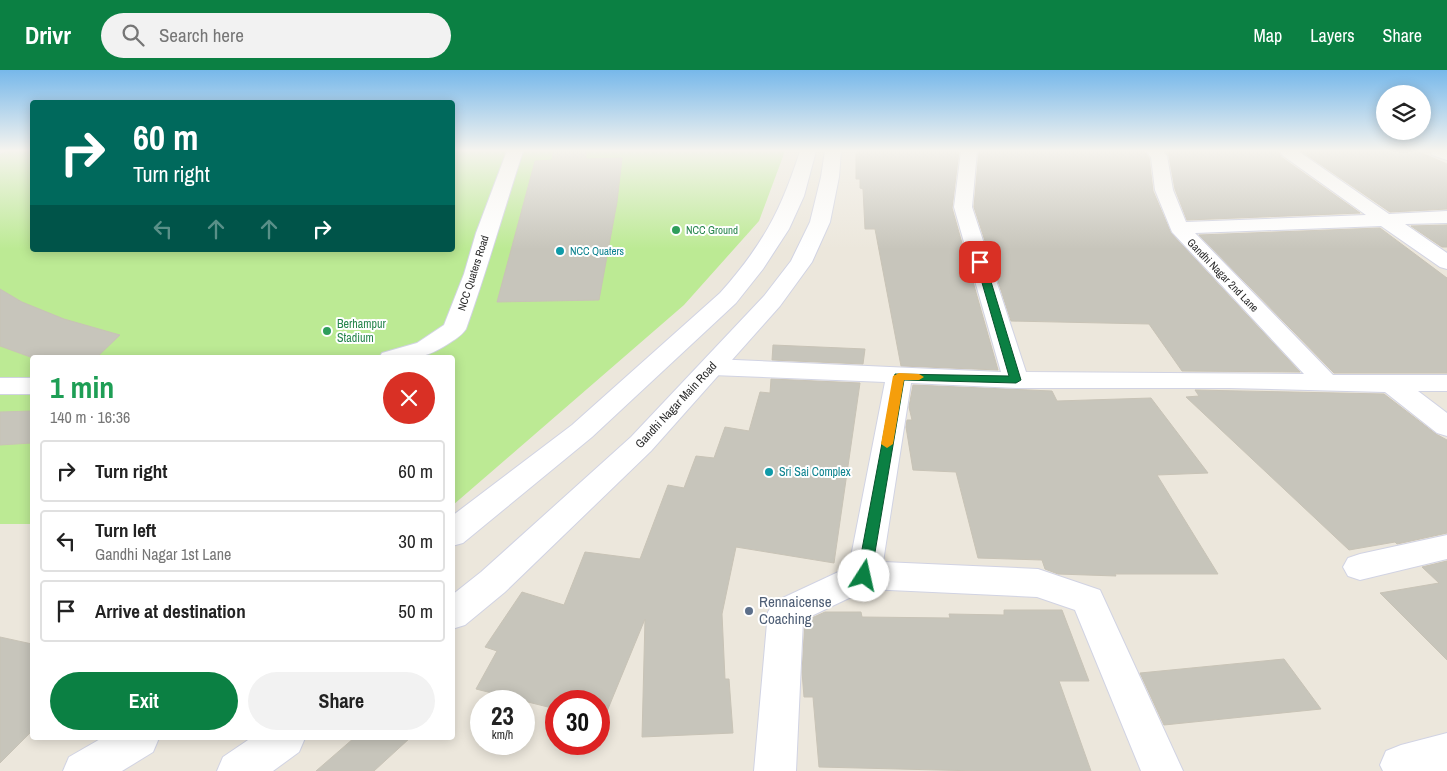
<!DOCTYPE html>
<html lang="en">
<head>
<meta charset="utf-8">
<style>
  :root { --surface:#fff; --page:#f2f2f2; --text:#222; --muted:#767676; --line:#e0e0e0; --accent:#0b8043 }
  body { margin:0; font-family:"Archivo Narrow",sans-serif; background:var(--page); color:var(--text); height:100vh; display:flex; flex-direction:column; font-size:19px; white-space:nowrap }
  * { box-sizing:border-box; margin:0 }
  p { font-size:16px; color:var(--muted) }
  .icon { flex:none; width:28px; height:28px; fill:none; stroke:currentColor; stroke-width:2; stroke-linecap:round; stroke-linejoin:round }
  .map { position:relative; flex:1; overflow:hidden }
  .sheet { position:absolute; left:30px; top:285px; width:425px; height:385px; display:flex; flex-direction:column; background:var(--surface); border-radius:5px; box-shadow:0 2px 12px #0003 }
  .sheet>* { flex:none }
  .top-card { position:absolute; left:30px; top:30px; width:425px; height:152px; border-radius:5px; box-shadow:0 2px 12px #0003; background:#00695c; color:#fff; overflow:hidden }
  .buttons { position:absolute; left:1376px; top:15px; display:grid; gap:10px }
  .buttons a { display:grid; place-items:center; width:55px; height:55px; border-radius:50%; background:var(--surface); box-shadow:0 2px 12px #0003; font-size:25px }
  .speed { position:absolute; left:470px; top:620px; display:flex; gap:10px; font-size:25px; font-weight:700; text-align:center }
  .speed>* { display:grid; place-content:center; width:65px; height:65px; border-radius:50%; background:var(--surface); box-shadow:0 2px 12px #0003; line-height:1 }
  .speed small { font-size:12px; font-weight:400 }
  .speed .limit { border:8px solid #d22; background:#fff; color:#111 }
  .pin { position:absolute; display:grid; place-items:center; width:42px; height:42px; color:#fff; margin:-21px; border-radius:10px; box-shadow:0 2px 8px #0006 }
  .me { position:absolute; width:55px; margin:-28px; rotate:10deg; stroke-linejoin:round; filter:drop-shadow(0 0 4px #0008) }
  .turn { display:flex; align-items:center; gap:18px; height:105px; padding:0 20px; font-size:22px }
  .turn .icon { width:65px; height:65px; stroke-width:2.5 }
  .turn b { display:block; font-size:35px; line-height:42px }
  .lanes { display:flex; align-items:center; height:48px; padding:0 20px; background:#0003; justify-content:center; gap:25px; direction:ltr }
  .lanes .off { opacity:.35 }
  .round { display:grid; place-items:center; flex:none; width:52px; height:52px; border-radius:26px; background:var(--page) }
  .headline { display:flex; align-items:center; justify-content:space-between; height:85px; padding:0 20px }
  h1 { font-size:30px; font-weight:700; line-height:38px; color:#1e9e55 }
  .action { display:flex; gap:10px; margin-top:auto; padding:10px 20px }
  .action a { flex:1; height:58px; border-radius:30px; background:var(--accent); color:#fff; font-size:20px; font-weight:700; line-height:58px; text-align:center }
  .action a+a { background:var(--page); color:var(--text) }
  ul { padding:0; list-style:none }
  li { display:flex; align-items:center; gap:15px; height:62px; margin:0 10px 8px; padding:0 10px; border:2px solid var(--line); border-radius:5px }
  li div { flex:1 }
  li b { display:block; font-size:19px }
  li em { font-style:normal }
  header { display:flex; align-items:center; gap:30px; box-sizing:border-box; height:70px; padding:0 25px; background:var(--accent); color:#fff }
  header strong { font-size:24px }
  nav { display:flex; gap:28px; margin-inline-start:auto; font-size:18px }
  .search { width:350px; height:45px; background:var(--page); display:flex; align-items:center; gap:12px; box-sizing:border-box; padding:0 18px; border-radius:28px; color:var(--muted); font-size:19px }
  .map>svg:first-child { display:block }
</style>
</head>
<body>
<header>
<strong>Drivr</strong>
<div class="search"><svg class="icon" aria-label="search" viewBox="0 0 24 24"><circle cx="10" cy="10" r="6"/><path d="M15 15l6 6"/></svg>Search here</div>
<nav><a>Map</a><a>Layers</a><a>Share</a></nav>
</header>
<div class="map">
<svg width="1447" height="701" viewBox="0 0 1447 701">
  <rect width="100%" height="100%" fill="#ece7dc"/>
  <!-- pitch -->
  <polygon fill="#bcea94" points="6,81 32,81 32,180 452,180 453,81 785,81 759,151 684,235 453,435 452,288 32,288 32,454 0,454 0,84"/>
  <!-- building -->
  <g fill="#c7c5bb" stroke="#c8c3b6">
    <polygon points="553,81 586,81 586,89 622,88 617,132 599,230 497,232 535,91 552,90"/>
    <polygon points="856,81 959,81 952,138 998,300 901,296 875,159 865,159 863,119 860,118 860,109 856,109"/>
    <polygon points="979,81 1144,81 1149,88 1153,121 1171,163 1300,302 1182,301 1149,254 1011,251 974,137"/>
    <polygon points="1165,81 1278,81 1281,87 1360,143 1187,150 1175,119 1169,86"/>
    <polygon points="1301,81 1417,81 1447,94 1447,139 1390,142"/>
    <polygon points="1447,155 1447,177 1442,177 1411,156"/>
    <polygon points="1380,158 1447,208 1447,303 1334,303 1199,165"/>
    <polygon points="0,219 22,232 64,249 120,265 96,288 33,288 0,276"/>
    <polygon points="773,275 865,279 863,294 772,290"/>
    <polygon points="771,309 860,313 834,493 736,477 722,544 725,609 729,609 733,663 642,667 645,549 603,651 599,650 599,631 556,631 556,639 476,619 497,581 485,577 522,522 564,535 585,482 640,489 668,415 684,418 696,386 714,388 725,357 749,361 760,322 770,323"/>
    <polygon points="913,315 1052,321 1057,331 1151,328 1208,403 1157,405 1218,504 1115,504 1116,506 1058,504 1045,499 1042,490 978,488 956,402 913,400 906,357 907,350 912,350 909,337"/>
    <polygon points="1195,320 1384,324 1436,364 1447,370 1447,463 1397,474 1395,472 1349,480 1186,327 1199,326"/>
    <polygon points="32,341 32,373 0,375 0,342"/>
    <polygon points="1447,491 1447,590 1380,523 1439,513 1422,497"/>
    <polygon points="1004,540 1062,540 1089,611 1059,611 1091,701 978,701 819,697 813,627 804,627 802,602 805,551 825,542 861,542 862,547 950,548 949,544 1004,545"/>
    <polygon points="0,567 32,574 32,661 0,693"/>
    <polygon points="1284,589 1321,639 1164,655 1140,603"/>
    <polygon points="354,668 410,668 374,701 316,701"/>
  </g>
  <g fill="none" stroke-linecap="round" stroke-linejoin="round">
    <defs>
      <g id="street">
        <path d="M507,81H523C504,140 487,200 466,259C462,265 457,268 451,272C423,291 411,288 379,288L382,283L417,273L444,255L464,204L476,163Z"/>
        <polygon points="961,81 977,81 972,137 1026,302 1304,304 1172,162 1155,120 1151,87 1146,81 1163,81 1167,86 1173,120 1186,152 1366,145 1282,85 1280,81 1298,81 1389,144 1447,141 1447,153 1405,154 1447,183 1447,199 1440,197 1381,156 1195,163 1333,305 1447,305 1447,321 1418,321 1447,343 1447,366 1437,363 1385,322 1229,318 1016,318 911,313 883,492 1038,499 1100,520 1183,701 1141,701 1075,540 1037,527 868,519 803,550 796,701 754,701 768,542 774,532 849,497 885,312 712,305 703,302 699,297 703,292 712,289 1001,302 954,137"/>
        <polygon points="1430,81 1447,81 1447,90 1432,85"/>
        <rect x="0" y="308" width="32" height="16"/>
        <polygon points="1447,465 1447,489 1360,510 1348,506 1343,497 1348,488 1360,484"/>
        <polygon points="1447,663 1447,701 1383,701 1380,695 1386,681 1401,675"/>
      </g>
      <g id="secondary">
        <path d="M800,81H816L804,126L789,159L763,199L736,233L592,367L463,473L452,476V446L572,355L720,223C762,176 781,141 800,81Z"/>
        <polygon points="825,81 841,81 839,107 830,152 812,192 780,236 651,381 505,522 465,555 452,559 452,525 481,502 631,367 764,226 791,191 810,152 821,107"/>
        <polygon points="102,668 159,668 153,682 122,701 63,701 69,687"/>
        <polygon points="251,668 305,668 299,682 273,701 217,701 223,687"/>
      </g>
    </defs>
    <!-- street casing -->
    <use href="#street" stroke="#d1d3e3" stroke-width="2"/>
    <!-- secondary casing -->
    <use href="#secondary" stroke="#d1d3e3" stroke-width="2"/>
    <!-- street -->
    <use href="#street" fill="#fff" fill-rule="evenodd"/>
    <!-- secondary -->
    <use href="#secondary" fill="#fff" fill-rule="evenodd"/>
  </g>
  <!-- sky -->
  <linearGradient id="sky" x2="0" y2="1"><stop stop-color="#77b8ea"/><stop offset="0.45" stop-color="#f6f4ef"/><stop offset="1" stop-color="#f6f4ef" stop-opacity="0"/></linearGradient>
  <rect width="1447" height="179" fill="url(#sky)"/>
  <!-- route -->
  <polygon fill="#0b8043" stroke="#07532c" points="980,189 985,192 1021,310 1016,313 904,310 871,506 869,509 864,511 859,509 857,506 895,304 1009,306 976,192"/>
  <!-- slow -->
  <polygon fill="#f59e0b" points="899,303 919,304 924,307 919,310 904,310 893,374 887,378 881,374 893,306"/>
  <!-- markers -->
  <g fill="#2e9e5b" stroke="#fff" stroke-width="2">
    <circle cx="676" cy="160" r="5"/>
    <circle cx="327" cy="261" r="5"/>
  </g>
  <g fill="#0f9aa8" stroke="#fff" stroke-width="2">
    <circle cx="560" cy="181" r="5"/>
    <circle cx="769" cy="402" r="5"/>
  </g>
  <circle fill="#5c6f8a" stroke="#fff" stroke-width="2" cx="749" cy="541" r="5"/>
  <g text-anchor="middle" stroke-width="4" stroke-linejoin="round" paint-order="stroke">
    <!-- far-leisure labels -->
    <g font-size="11" fill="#27864d" stroke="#fff" text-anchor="start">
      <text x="686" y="164">NCC Ground</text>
    </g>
    <!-- far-culture labels -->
    <g font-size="11" fill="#0d838f" stroke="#fff" text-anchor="start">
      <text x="570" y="185">NCC Quaters</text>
    </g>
    <!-- far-street labels -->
    <g font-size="11" fill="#2a2a2a" stroke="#fff">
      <text transform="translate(473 203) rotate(-72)" y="4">NCC Quaters Road</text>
      <text transform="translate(1223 205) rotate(46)" y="4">Gandhi Nagar 2nd Lane</text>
    </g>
    <!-- leisure labels -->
    <g font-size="12" fill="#27864d" stroke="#fff" text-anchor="start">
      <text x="337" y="258">Berhampur<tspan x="337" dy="14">Stadium</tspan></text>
    </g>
    <!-- street labels -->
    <g font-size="12" fill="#2a2a2a" stroke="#fff">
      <text transform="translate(676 335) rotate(-47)" y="4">Gandhi Nagar Main Road</text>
    </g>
    <!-- culture labels -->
    <g font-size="12" fill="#0d838f" stroke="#fff" text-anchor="start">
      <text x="779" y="406">Sri Sai Complex</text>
    </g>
    <!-- near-service labels -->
    <g font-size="15" fill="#4e5e75" stroke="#fff" text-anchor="start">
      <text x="759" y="537">Rennaicense<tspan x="759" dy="17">Coaching</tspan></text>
    </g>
  </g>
</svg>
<div class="buttons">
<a><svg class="icon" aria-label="layers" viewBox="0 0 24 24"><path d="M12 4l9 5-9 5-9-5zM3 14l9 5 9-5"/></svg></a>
</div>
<div class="speed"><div>23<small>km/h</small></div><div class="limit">30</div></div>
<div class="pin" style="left:980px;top:192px;background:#d93025"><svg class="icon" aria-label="arrive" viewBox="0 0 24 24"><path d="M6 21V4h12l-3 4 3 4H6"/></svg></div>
<svg class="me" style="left:864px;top:506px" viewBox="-20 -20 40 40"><circle r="19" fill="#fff"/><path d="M0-13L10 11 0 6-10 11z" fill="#0b8043"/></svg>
<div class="top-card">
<div class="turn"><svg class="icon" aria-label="right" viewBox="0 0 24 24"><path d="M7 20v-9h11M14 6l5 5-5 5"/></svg><div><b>60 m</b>Turn right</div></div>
<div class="lanes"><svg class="icon off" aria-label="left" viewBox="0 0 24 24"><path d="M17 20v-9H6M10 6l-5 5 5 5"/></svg><svg class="icon off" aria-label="ahead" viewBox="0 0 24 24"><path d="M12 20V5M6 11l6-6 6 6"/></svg><svg class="icon off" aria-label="ahead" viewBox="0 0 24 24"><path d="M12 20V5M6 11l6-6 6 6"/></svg><svg class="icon" aria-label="right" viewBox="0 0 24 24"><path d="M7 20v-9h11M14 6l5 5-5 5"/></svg></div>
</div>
<section class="sheet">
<div class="headline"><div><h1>1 min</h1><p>140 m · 16:36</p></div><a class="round" style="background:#d93025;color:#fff"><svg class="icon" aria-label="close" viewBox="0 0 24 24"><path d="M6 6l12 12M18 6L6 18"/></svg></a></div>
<ul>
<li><svg class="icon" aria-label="right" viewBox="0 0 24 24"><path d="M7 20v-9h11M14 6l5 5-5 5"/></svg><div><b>Turn right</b></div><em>60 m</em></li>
<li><svg class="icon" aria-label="left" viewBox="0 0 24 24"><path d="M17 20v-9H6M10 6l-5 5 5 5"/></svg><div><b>Turn left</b><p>Gandhi Nagar 1st Lane</p></div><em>30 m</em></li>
<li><svg class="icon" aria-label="arrive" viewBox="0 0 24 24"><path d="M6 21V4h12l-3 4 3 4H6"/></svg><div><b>Arrive at destination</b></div><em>50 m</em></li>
</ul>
<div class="action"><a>Exit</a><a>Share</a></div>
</section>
</div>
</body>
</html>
